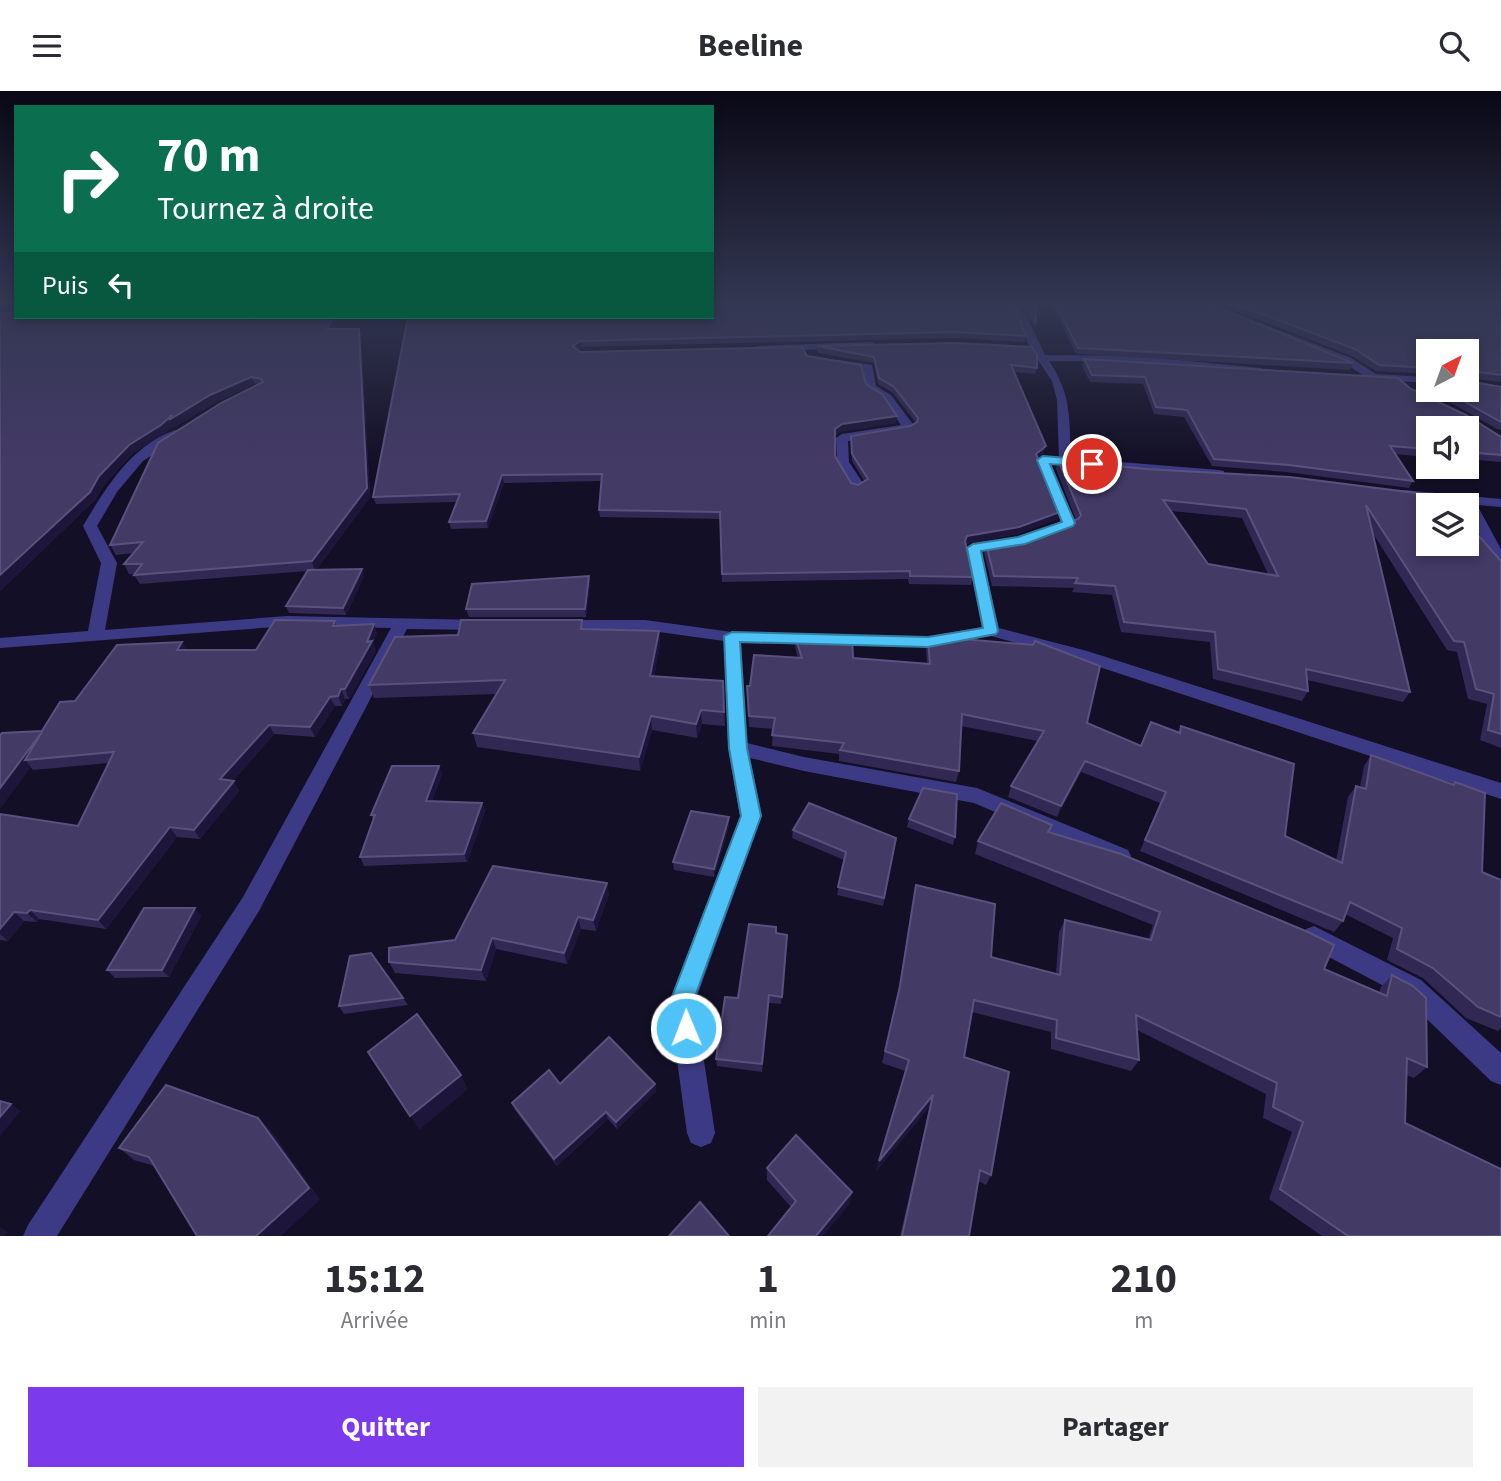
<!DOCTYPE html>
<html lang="fr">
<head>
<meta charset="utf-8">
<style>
  :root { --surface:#fff; --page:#f2f2f3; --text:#2b2b33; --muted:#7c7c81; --accent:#7c3aed }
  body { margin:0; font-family:"Source Sans 3",sans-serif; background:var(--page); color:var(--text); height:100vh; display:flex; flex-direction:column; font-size:26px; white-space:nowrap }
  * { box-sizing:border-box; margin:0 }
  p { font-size:23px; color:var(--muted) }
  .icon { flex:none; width:38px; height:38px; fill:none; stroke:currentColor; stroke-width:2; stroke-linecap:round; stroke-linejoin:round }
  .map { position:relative; height:1145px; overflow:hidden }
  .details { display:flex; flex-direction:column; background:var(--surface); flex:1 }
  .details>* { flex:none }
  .top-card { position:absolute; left:14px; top:14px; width:700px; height:214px; border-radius:0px; box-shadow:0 4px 10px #0003; background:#0b6e4f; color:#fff; overflow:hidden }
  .needle { width:46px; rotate:41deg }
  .buttons { position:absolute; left:1416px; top:248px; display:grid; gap:14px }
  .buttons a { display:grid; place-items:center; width:63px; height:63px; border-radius:0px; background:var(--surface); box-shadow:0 4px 10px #0003; font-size:35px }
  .pin { position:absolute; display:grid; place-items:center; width:60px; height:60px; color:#fff; margin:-30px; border:4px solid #fff; border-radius:50%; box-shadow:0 2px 7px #0007 }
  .me { position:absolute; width:77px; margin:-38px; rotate:359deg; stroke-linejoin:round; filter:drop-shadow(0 0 5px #0008) }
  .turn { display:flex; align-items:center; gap:24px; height:147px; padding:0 28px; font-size:32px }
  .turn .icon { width:91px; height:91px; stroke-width:2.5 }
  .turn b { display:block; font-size:49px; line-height:60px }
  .then { display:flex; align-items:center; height:66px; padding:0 28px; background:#0003; gap:14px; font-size:26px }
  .eta { display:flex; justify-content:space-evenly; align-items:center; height:119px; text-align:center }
  .eta b { font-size:42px; font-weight:700; line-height:49px }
  .cta { display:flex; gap:14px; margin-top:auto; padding:14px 28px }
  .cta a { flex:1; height:80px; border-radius:0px; background:var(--accent); color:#fff; font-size:28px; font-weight:700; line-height:80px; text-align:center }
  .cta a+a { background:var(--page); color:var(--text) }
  header { display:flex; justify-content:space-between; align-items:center; height:91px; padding:0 28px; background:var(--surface); font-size:32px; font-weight:700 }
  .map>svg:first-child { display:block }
</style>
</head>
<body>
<header><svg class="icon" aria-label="menu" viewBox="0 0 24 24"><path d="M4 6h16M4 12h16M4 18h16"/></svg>Beeline<svg class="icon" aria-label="search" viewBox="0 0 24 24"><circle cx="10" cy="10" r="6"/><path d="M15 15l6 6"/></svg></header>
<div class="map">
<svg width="1501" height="1145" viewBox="0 0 1501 1145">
  <rect width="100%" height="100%" fill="#130f26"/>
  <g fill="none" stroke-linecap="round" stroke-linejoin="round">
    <!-- minor -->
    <g fill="#3d3a85" fill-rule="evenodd">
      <path d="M1006,212H1015L1027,226L1045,264L1138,265L1261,277L1262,279L1257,282L1138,271L1049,270C1072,304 1069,328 1071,367L1219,379L1224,380V386L1051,373L1076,432L1052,443H1042L1040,440L1061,430L1037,369L1043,365L1059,366L1057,309L1052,290L1030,257L1018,227Z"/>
      <polygon points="1260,232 1351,267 1376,283 1428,286 1428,292 1369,288 1343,271 1257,237 1255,235"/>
      <polygon points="870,251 874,252 874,256 758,261 753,258 758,255"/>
      <polygon points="838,269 872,274 876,295 891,304 915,336 909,340 848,350 849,371 865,395 858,399 853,398 837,371 836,347 842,343 901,334 883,308 867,298 863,278 834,274 833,272"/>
      <path d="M176,339L182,343L180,346L143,370L117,401L97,435L117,472L105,539L287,525L481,529L489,534L481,539L407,538L259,820L57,1145H23L28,1134L243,806L391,537L287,535L0,557V547L88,540L101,472L83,435C105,398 132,353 176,339Z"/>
      <polygon points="1404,399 1501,408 1501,416 1477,414 1501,458 1501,477 1493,472 1466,415 1399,406 1399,400"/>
      <polygon points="1010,447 1017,451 1015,454 981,460 999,537 1087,560 1501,692 1501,708 1075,568 991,545 927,556 741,552 747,652 804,666 977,697 1128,759 1131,765 1128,771 1120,774 974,712 804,680 750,667 762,725 695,911 715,1042 711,1052 701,1056 691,1052 687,1042 669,911 740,725 728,657 724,550 645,539 561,539 553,534 561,529 645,529 732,541 927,546 982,536 966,457 973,453"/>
      <polygon points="1314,835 1421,889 1501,962 1501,994 1491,990 1403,905 1306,854 1302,846 1306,838"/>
    </g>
  </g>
  <!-- wall -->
  <g fill="#312854" fill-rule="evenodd">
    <polygon points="1018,212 1036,212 1036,230 1035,236"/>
    <polygon points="1051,212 1208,212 1353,272 1350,279 1076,263"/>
    <polygon points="1216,212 1501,212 1501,291 1467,287 1468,290 1501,296 1501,339 1497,338 1429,299 1466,299 1428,261 1428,283 1376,280 1352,265"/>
    <polygon points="0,223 16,226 338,226 333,238 361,245 370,406 316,479 364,485 346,524 289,522 286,515 307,480 140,493 134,484 135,483 129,483 124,473 134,462 116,464 110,454 257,294 255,293 214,312 173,337 172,335 165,342 133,362 104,394 95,409 0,500"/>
    <polygon points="408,226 712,226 1026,245 1025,251 954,247 581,256 577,259 580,261 807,265 866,293 896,332 842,340 835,344 835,365 851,392 858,394 864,390 852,370 851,345 910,335 916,332 893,302 878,293 874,272 817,262 817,255 1037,277 1035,283 1014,281 1044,362 1038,367 1058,428 1017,443 966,453 973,486 971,494 909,493 908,488 722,491 720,428 600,426 599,419 601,390 504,392 488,437 451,438 449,431 457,411 376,413 373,406"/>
    <polygon points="1084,268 1411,298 1501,346 1501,371 1466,368 1466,338 1428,338 1428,366 1395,363 1413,390 1409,397 1286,381 1212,375 1184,326 1154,323 1143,293 1090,291 1082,275"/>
    <polygon points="1423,288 1428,288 1428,299 1420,294"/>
    <path d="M1058,369L1146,378L1424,403L1428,453L1501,470V657L1480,649L1487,613L1468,608L1457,561L1447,559L1372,441L1410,601L1403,611L1307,589L1308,600L1302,610L1213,588L1210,551L1121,541L1112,504L1072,501L1074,497L992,495L984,462L986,453L1029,446L1076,429L1056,378ZM1171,420L1242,427L1268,483L1208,473Z"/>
    <polygon points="589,485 590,492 586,526 469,526 466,518"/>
    <polygon points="335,530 337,535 377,542 373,553 376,560 349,608 345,608 342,615 335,615 315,646 274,643 233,690 239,700 200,748 177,746 106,838 39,828 37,831 24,830 8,850 0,849 0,723 78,735 109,672 33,679 2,642 42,640 75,610 182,551 186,559 256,559"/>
    <polygon points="584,538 659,540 660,553 654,586 723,590 725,635 702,633 697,647 652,639 640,680 477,656 473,642 497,603 374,607 369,594 458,544"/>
    <polygon points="795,545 853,567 927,573 926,559 928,548 1087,632 1141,655 1178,641 1181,635 1285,745 1336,770 1348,706 1356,695 1360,696 1364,675 1371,664 1452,693 1455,691 1482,781 1501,789 1501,937 1498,940 1466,927 1423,887 1387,869 1393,847 1345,823 1343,830 1334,841 1140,760 1160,712 1081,681 1057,726 1008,706 1011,695 1038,650 961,635 959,680 956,691 839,670 839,663 772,655 773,638 749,636 747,595 750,595 798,567 795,556"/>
    <polygon points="439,675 442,683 432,710 482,712 485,720 467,771 364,775 360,766 373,729 371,724"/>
    <polygon points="909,728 955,746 953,754 907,736"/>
    <polygon points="729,734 714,786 674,779 673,771"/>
    <polygon points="793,739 896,747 883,815 837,804 844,769 792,747"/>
    <polygon points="1049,742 1324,878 1379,902 1381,896 1392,884 1427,976 1414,987 1406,984 1405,1032 1501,1145 1322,1145 1269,1108 1292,1041 1263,1027 1266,1003 1137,939 1139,969 1131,980 1051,958 1051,941 972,921 964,966 991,1084 986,1094 978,1090 969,1145 900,1145 930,1015 876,1080 905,980 882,972 897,907 916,794 991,866 1056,882 1059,841 1065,829 1148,849 1153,834 975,763 978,750"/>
    <polygon points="609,803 596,840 581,838 567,873 496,858 486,890 395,882 389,871 455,849"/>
    <polygon points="201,825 169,886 115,887 107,879"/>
    <polygon points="776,842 787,844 781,913 769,912 762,981 717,975 716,968 738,907"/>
    <polygon points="403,907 408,914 344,923 339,915"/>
    <polygon points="560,993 655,993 656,1000 617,1038 608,1028 557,1075 515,1019 512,1012"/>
    <polygon points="258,1027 270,1039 320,1109 154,1075 134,1069 119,1057"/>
    <polygon points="767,1077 850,1113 791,1116 767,1089"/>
  </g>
  <!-- shaded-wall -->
  <g fill="#1d163a">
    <polygon points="333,226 338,226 329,246 327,238"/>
    <polygon points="359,238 361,245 370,406 315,480 312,470"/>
    <polygon points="580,250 581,256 574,261 573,255"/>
    <polygon points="251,286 255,293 214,312 173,337 172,335 165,342 133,362 104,394 95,409 0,500 0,484 99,385 129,354 172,324 210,304"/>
    <polygon points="897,325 896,332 842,340 835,345 835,338 842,333"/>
    <polygon points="1046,355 1044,362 1035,370 1036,363"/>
    <polygon points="502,384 504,392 488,437 486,430"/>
    <polygon points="1060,421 1058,428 1017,443 966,453 965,450 967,445"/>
    <polygon points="362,478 364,485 346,524 343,517"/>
    <polygon points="589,485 590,492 586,526 585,518"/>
    <polygon points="374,533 377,542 373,553 376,560 349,608 345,598 367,551"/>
    <polygon points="659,540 660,553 652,599 650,585"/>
    <polygon points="182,551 187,561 177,559"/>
    <polygon points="341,598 345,608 342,615 338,605"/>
    <polygon points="330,606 335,615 315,646 310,636"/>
    <polygon points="701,619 702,633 697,647 696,633"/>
    <polygon points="651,625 652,639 640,680 639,666"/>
    <polygon points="269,634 274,643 226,698 220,688"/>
    <polygon points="42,641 25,669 31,676 0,718 0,697"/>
    <polygon points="1085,670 1081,681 1057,726 1061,715"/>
    <polygon points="439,675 442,683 429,718 426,710"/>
    <polygon points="234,690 239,700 200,748 194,739"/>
    <polygon points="482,712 485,720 467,771 464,763"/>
    <polygon points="729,726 729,734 714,786 714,778"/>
    <polygon points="170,736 177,746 106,838 98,829"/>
    <polygon points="607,792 609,803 596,840 593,829"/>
    <polygon points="195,817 201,825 169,886 162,879"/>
    <polygon points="30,819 39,828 37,831 27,822"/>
    <polygon points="14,821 24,830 8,850 0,843 0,838"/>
    <polygon points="578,826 581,838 567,873 564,862"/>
    <polygon points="492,847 496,858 486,890 481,879"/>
    <polygon points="461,984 468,998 419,1039 410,1025"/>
    <polygon points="655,993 656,1000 617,1038 616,1031"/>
    <polygon points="933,1004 930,1015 876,1080 879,1070"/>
    <polygon points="11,1013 21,1020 0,1045 0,1026"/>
    <polygon points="606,1021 608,1028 557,1075 554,1068"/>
    <polygon points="258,1027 270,1039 320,1109 281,1145 256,1145"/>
    <polygon points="852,1101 850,1113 823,1145 816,1145"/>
    <polygon points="0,1136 8,1141 4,1145 0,1145"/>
  </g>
  <!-- building -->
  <g fill="#433a66" stroke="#5a527e" stroke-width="2" fill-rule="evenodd">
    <polygon points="712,212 1009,212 1017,222 1026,245 955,241 580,250 573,255 580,261 802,256 807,265 861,274 866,293 882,303 897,325 842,333 835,338 835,365 851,392 858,394 868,388 852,363 851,345 910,335 917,331 918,327 894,296 879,287 874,266 817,255 955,252 1032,256 1037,264 1037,277 1011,274 1046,355 1036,363 1060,421 1019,436 967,445 965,450 973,486 910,485 910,480 722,483 720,421 599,419 602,383 502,384 486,430 449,431 460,403 373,406 408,226 712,226"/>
    <polygon points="1023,212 1036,212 1036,230"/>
    <polygon points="1055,212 1208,212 1353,272 1078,257"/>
    <polygon points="1233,212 1501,212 1501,284 1470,280 1467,283 1468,290 1501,296 1501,331 1444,299 1466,299 1466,261 1428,261 1428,277 1379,274 1355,258"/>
    <polygon points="16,221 16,226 333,226 327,238 359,238 367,397 312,470 134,484 142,473 124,473 143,451 110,454 158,352 221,312 263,291 261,288 251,286 210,304 169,329 172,324 161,334 129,354 99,385 90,401 0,484 0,223"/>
    <polygon points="1084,268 1398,287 1411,298 1466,324 1501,346 1501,364 1466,361 1466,338 1428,338 1428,358 1390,355 1413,390 1289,374 1214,368 1187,319 1156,316 1145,286 1092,284"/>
    <path d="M1058,369L1146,378L1290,386L1424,403L1432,415H1428V453H1466V434L1470,435L1501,470V643L1488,639L1494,603L1476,598L1464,551L1454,550L1366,414L1410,601L1306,578L1308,600L1218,578L1215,541L1124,531L1115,495L1075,492L1078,487L994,485L986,453L1029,446L1078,428L1081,424ZM1163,409L1246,418L1278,485L1208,473Z"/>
    <polygon points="362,478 343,517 286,515 308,479"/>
    <polygon points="589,485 585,518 466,518 472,493"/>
    <polygon points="275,529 335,530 333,535 374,533 367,551 372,550 345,598 341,598 338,605 330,606 310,636 269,634 220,688 234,690 194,739 170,736 98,829 30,819 27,822 14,821 0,838 0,723 78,735 114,661 25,669 42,641 0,697 0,644 2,642 42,640 60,611 75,610 117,554 182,551 177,559 256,559"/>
    <polygon points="461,529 582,529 581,538 659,540 650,585 723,590 724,621 701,619 696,633 651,625 639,666 473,642 505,589 369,594 395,546 458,544"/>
    <polygon points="795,545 852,546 853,567 930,573 928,548 938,546 1033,554 1035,550 1100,575 1087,632 1141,655 1151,631 1180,642 1181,635 1294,673 1285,745 1342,772 1356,695 1366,698 1371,664 1454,694 1455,691 1485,702 1482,781 1501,789 1501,926 1478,916 1433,877 1397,858 1402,837 1350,811 1343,830 1145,749 1166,701 1085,670 1061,715 1011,695 1044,640 962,623 959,680 840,659 844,652 772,644 775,627 749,625 747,595 750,595 754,564 802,567"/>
    <polygon points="392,675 439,675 426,710 482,712 464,763 360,766 375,724 371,724"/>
    <polygon points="923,697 957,703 955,746 909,728"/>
    <polygon points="809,712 896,747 884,807 838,796 846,761 793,739"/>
    <polygon points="1001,712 1052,734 1048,741 1121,763 1308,841 1334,854 1324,878 1387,905 1392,884 1413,895 1426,907 1427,976 1407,967 1405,1032 1501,1078 1501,1145 1348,1145 1280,1098 1303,1031 1273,1016 1277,992 1136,924 1139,969 1056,947 1057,929 974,909 964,966 1009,981 991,1084 980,1079 969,1145 902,1145 933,1004 879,1070 909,969 885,960 900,895 916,794 995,813 991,866 1060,884 1065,829 1151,849 1160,821 978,750"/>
    <polygon points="691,720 729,726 714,778 673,771"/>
    <polygon points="493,775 607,792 593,829 578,826 564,862 492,847 481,879 389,871 389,857 455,849"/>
    <polygon points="144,817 195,817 162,879 107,879"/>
    <polygon points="749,833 776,836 776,842 787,844 782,906 769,904 762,973 716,968 725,906 738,907"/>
    <polygon points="371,862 403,907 339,915 350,865"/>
    <polygon points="417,923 461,984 410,1025 368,961"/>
    <polygon points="609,946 655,993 616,1031 606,1021 554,1068 512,1012 549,979 560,993"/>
    <polygon points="166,994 258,1027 309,1097 256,1145 197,1145 149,1066 119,1057"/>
    <polygon points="0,1010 11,1013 0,1026"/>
    <polygon points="796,1044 852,1101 816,1145 768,1145 796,1110 767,1077"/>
    <polygon points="700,1111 729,1145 669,1145"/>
  </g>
  <!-- sky -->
  <linearGradient id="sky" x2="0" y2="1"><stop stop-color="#0a0815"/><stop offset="0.57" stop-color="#333752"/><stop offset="1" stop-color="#333752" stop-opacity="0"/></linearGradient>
  <rect width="1501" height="372" fill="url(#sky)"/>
  <!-- route -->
  <polygon fill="#4fc3f7" stroke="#337fa1" stroke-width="2" points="1043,365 1092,369 1098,373 1092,376 1050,373 1075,432 1073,435 1025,453 981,460 998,540 996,543 928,556 740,551 747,657 761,725 693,911 698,937 694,945 686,949 677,945 670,911 741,725 729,657 724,545 732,541 928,546 983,537 967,457 973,453 1018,446 1062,431 1037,369"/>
</svg>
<div class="buttons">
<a><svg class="needle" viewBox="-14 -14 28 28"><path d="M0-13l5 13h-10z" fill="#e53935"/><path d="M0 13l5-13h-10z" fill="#7c7c81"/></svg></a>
<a><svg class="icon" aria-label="sound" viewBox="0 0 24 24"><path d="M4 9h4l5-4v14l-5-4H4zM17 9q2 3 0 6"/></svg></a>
<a><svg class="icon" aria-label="layers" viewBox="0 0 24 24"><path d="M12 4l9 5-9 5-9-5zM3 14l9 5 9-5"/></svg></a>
</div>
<div class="pin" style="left:1092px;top:373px;background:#d93025"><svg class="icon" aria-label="arrive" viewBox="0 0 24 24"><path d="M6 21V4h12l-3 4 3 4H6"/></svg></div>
<svg class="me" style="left:686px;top:937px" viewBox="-20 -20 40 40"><circle r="17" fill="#4fc3f7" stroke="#fff" stroke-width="3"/><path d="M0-11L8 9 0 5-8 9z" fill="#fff"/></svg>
<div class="top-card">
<div class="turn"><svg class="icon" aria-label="right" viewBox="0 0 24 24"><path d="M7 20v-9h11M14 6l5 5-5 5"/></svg><div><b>70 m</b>Tournez à droite</div></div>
<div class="then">Puis<svg class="icon" aria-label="left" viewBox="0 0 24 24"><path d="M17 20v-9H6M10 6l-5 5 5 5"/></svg></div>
</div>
</div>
<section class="details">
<div class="eta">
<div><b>15:12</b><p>Arrivée</p></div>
<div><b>1</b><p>min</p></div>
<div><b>210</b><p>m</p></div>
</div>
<div class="cta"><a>Quitter</a><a>Partager</a></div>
</section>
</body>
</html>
